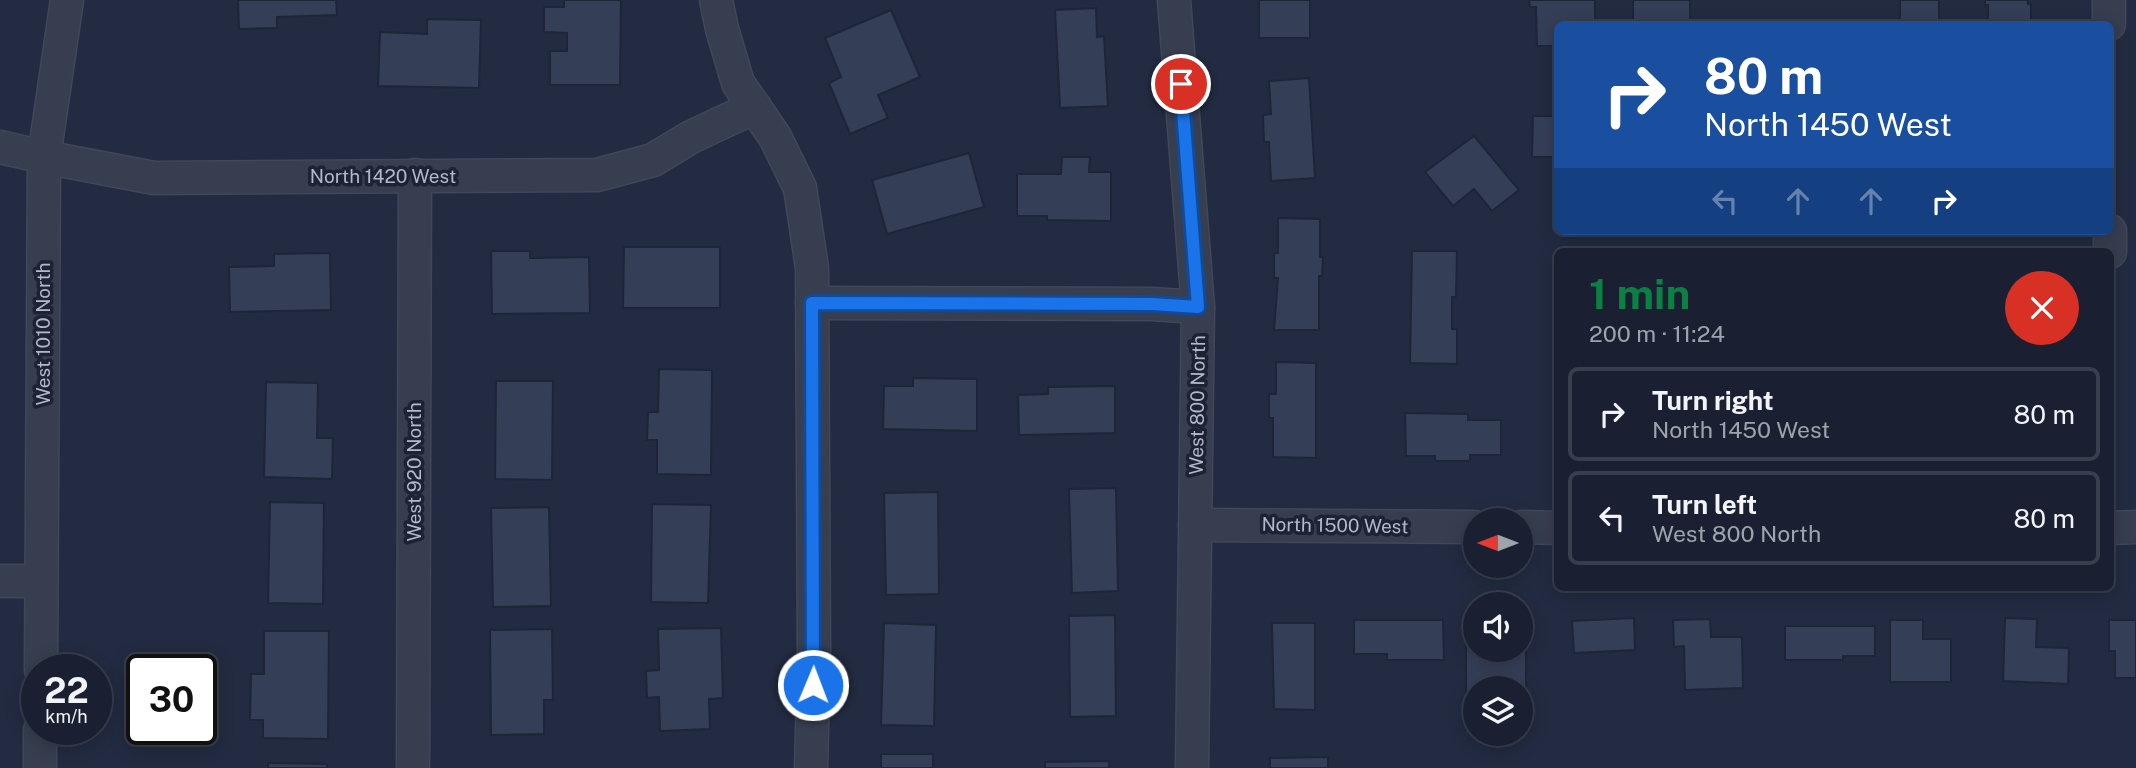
<!DOCTYPE html>
<html lang="en">
<head>
<meta charset="utf-8">
<style>
  :root { --surface:#1a2031; --page:#232839; --text:#f1f3f6; --muted:#9fa3ab; --line:#383e4d; --accent:#0b8043 }
  body { margin:0; font-family:"Public Sans",sans-serif; background:var(--page); color:var(--text); height:100vh; display:flex; flex-direction:column; font-size:26px; white-space:nowrap }
  * { box-sizing:border-box; margin:0 }
  p { font-size:23px; color:var(--muted) }
  .icon { flex:none; width:38px; height:38px; fill:none; stroke:currentColor; stroke-width:2; stroke-linecap:round; stroke-linejoin:round }
  .map { position:relative; flex:1; overflow:hidden }
  .drawer { position:absolute; left:1554px; top:248px; width:560px; height:343px; display:flex; flex-direction:column; background:var(--surface); border-radius:10px; box-shadow:0 4px 18px #0003,0 0 0 2px var(--line) }
  .drawer>* { flex:none }
  .hud { position:absolute; left:1554px; top:21px; width:560px; height:214px; border-radius:10px; box-shadow:0 4px 18px #0003,0 0 0 2px var(--line); background:#1a4fa0; color:#fff; overflow:hidden }
  .needle { width:46px; rotate:270deg }
  .controls { position:absolute; left:1463px; top:508px; display:grid; gap:14px }
  .controls a { display:grid; place-items:center; width:70px; height:70px; border-radius:50%; background:var(--surface); box-shadow:0 4px 18px #0003,0 0 0 2px var(--line); font-size:35px }
  .speed { position:absolute; left:21px; top:654px; display:flex; gap:14px; font-size:35px; font-weight:700; text-align:center }
  .speed>* { display:grid; place-content:center; width:91px; height:91px; border-radius:50%; background:var(--surface); box-shadow:0 4px 18px #0003,0 0 0 2px var(--line); line-height:1 }
  .speed small { font-size:18px; font-weight:400 }
  .speed .limit { border:4px solid #111; border-radius:10px; background:#fff; color:#111 }
  .pin { position:absolute; display:grid; place-items:center; width:60px; height:60px; color:#fff; margin:-30px; border:4px solid #fff; border-radius:50%; box-shadow:0 2px 7px #0007 }
  .me { position:absolute; width:77px; margin:-38px; rotate:1deg; stroke-linejoin:round; filter:drop-shadow(0 0 5px #0008) }
  .turn { display:flex; align-items:center; gap:24px; height:147px; padding:0 35px; font-size:32px }
  .turn .icon { width:91px; height:91px; stroke-width:2.5 }
  .turn b { display:block; font-size:49px; line-height:60px }
  .lanes { display:flex; align-items:center; height:66px; padding:0 35px; background:#0003; justify-content:center; gap:35px; direction:ltr }
  .lanes .off { opacity:.35 }
  .round { display:grid; place-items:center; flex:none; width:74px; height:74px; border-radius:37px; background:var(--page) }
  .overview { display:flex; align-items:center; justify-content:space-between; height:119px; padding:0 35px }
  h1 { font-size:42px; font-weight:700; line-height:52px; color:var(--accent) }
  ul { padding:0; list-style:none }
  li { display:flex; align-items:center; gap:21px; height:94px; margin:0 14px 10px; padding:0 21px; border:4px solid var(--line); border-radius:10px }
  li div { flex:1 }
  li b { display:block; font-size:26px }
  li em { font-style:normal }
  .map>svg:first-child { display:block }
</style>
</head>
<body>
<div class="map">
<svg width="2136" height="768" viewBox="0 0 2136 768">
  <rect width="100%" height="100%" fill="#222b41"/>
  <!-- building -->
  <g fill="#343e57" stroke="#1e2537" stroke-width="2">
    <polygon points="238,0 336,0 337,15 277,17 277,28 239,29"/>
    <polygon points="564,0 621,0 620,85 550,85 550,51 567,51 567,33 544,32 544,7 564,7"/>
    <rect x="1259" y="0" width="51" height="38"/>
    <polygon points="1529,0 1595,0 1595,24 1558,24 1558,46 1537,46 1536,7 1530,7"/>
    <rect x="1633" y="0" width="57" height="24"/>
    <rect x="1900" y="0" width="39" height="24"/>
    <polygon points="1985,0 2028,0 2028,4 2031,4 2031,24 1988,24 1988,5 1985,5"/>
    <polygon points="1096,8 1097,37 1104,36 1108,106 1060,108 1055,10"/>
    <polygon points="891,10 920,77 878,95 888,118 850,134 829,83 841,77 825,38"/>
    <polygon points="427,19 481,20 479,88 378,86 380,32 427,34"/>
    <polygon points="1309,78 1315,178 1271,181 1269,142 1264,142 1263,115 1271,114 1269,81"/>
    <polygon points="1533,116 1558,116 1558,157 1532,157"/>
    <polygon points="1474,136 1519,190 1492,211 1474,189 1453,206 1425,172"/>
    <polygon points="969,153 984,207 887,234 872,180"/>
    <polygon points="1062,157 1090,157 1089,172 1111,172 1111,221 1047,220 1047,216 1017,216 1017,174 1061,174"/>
    <polygon points="1278,218 1320,219 1320,257 1323,257 1322,276 1319,276 1319,330 1274,330 1278,278 1274,278 1274,253 1278,253"/>
    <polygon points="624,247 720,247 720,308 623,308"/>
    <polygon points="2023,248 2023,252 1979,252 1979,249"/>
    <polygon points="491,251 530,251 530,258 589,257 590,313 492,314"/>
    <polygon points="1412,251 1457,251 1456,297 1452,297 1452,329 1457,329 1457,364 1410,363"/>
    <polygon points="330,253 331,310 230,312 229,267 274,266 274,254"/>
    <polygon points="1276,362 1316,363 1316,458 1273,457 1273,418 1269,418 1269,394 1276,394"/>
    <polygon points="659,369 712,370 711,475 657,474 657,440 647,440 648,412 658,412"/>
    <polygon points="913,378 977,379 977,431 883,429 884,386 913,386"/>
    <polygon points="496,381 553,381 552,480 495,479"/>
    <polygon points="266,382 318,383 317,438 333,438 332,479 264,477"/>
    <polygon points="1115,386 1115,433 1019,435 1018,395 1048,394 1048,387"/>
    <polygon points="1405,413 1468,414 1468,420 1501,420 1501,455 1470,455 1470,461 1435,461 1435,456 1406,456"/>
    <polygon points="1116,488 1118,591 1072,593 1069,489"/>
    <polygon points="938,492 939,594 886,595 884,493"/>
    <polygon points="270,502 324,503 323,604 268,603"/>
    <polygon points="652,504 711,505 708,603 651,602"/>
    <polygon points="549,507 551,606 493,607 491,508"/>
    <polygon points="1115,615 1116,716 1070,717 1069,616"/>
    <polygon points="1466,617 1475,617 1475,649 1526,648 1526,689 1521,692 1521,688 1475,688 1475,696 1466,696"/>
    <polygon points="1634,618 1635,650 1574,653 1572,621"/>
    <polygon points="2005,618 2037,619 2036,647 2069,648 2068,684 2003,681"/>
    <polygon points="1710,619 1711,637 1742,637 1743,688 1685,690 1684,646 1674,647 1673,620"/>
    <polygon points="1354,620 1443,620 1444,660 1387,660 1387,654 1354,654"/>
    <polygon points="1890,620 1923,620 1923,639 1951,639 1951,682 1890,682"/>
    <polygon points="2109,620 2136,620 2136,678 2115,678 2115,651 2109,651"/>
    <polygon points="884,623 936,625 934,726 881,725"/>
    <polygon points="1272,623 1315,623 1315,710 1274,709"/>
    <polygon points="1785,626 1875,626 1875,656 1843,656 1843,660 1785,660"/>
    <polygon points="721,628 723,698 709,699 710,729 660,731 659,697 647,698 646,671 659,670 658,629"/>
    <polygon points="552,629 553,700 544,700 544,734 491,735 490,630"/>
    <polygon points="264,631 329,631 328,739 263,738 263,720 250,720 251,674 264,674"/>
    <rect x="881" y="754" width="52" height="14"/>
    <polygon points="1328,757 1328,768 1270,768 1270,758"/>
    <polygon points="1109,761 1109,768 1045,768 1045,762"/>
    <polygon points="268,763 327,764 327,768 268,768"/>
  </g>
  <g fill="none" stroke-linecap="round" stroke-linejoin="round">
    <defs>
      <g id="street">
        <polyline points="716,0 722,29 738,83 775,137 800,188 812,268 814,657 811,768"/>
        <polyline points="1174,0 1198,307 1192,768"/>
        <polyline points="2109,0 2109,24"/>
        <polyline points="0,147 44,157 154,178 597,175 653,160 691,137 755,107"/>
        <polyline points="2110,231 2110,252"/>
        <polyline points="812,303 1152,304 1198,307"/>
        <polyline points="1195,525 1475,527"/>
        <polyline points="1521,527 1558,528"/>
        <polyline points="2110,528 2136,527"/>
        <polyline points="0,581 41,581"/>
        <polyline points="41,670 44,157 67,0"/>
        <polyline points="40,768 40,730"/>
        <polyline points="413,768 415,175"/>
      </g>
    </defs>
    <!-- street casing -->
    <use href="#street" stroke="#404759" stroke-width="35"/>
    <!-- street -->
    <use href="#street" stroke="#373e50" stroke-width="32"/>
  </g>
  <g fill="none" stroke-linecap="round" stroke-linejoin="round">
    <defs>
      <polyline id="route" points="813,685 812,303 1152,304 1198,307 1181,84"/>
    </defs>
    <!-- route casing -->
    <use href="#route" stroke="#114b97" stroke-width="18"/>
    <!-- route -->
    <use href="#route" stroke="#1a73e8" stroke-width="12"/>
  </g>
  <g text-anchor="middle" stroke-width="7" stroke-linejoin="round" paint-order="stroke">
    <!-- street labels -->
    <g font-size="19" fill="#b3b9cb" stroke="#1c2335">
      <text x="383" y="183">North 1420 West</text>
      <text transform="translate(43 334) rotate(-90)" y="7">West 1010 North</text>
      <text transform="translate(1197 405) rotate(-89)" y="7">West 800 North</text>
      <text transform="translate(414 472) rotate(-90)" y="7">West 920 North</text>
      <text transform="translate(1335 525) rotate(1)" y="7">North 1500 West</text>
    </g>
  </g>
</svg>
<div class="controls">
<a><svg class="needle" viewBox="-14 -14 28 28"><path d="M0-13l5 13h-10z" fill="#e53935"/><path d="M0 13l5-13h-10z" fill="#9fa3ab"/></svg></a>
<a><svg class="icon" aria-label="sound" viewBox="0 0 24 24"><path d="M4 9h4l5-4v14l-5-4H4zM17 9q2 3 0 6"/></svg></a>
<a><svg class="icon" aria-label="layers" viewBox="0 0 24 24"><path d="M12 4l9 5-9 5-9-5zM3 14l9 5 9-5"/></svg></a>
</div>
<div class="speed"><div>22<small>km/h</small></div><div class="limit">30</div></div>
<div class="pin" style="left:1181px;top:84px;background:#d93025"><svg class="icon" aria-label="arrive" viewBox="0 0 24 24"><path d="M6 21V4h12l-3 4 3 4H6"/></svg></div>
<svg class="me" style="left:813px;top:685px" viewBox="-20 -20 40 40"><circle r="17" fill="#1a73e8" stroke="#fff" stroke-width="3"/><path d="M0-11L8 9 0 5-8 9z" fill="#fff"/></svg>
<div class="hud">
<div class="turn"><svg class="icon" aria-label="right" viewBox="0 0 24 24"><path d="M7 20v-9h11M14 6l5 5-5 5"/></svg><div><b>80 m</b>North 1450 West</div></div>
<div class="lanes"><svg class="icon off" aria-label="left" viewBox="0 0 24 24"><path d="M17 20v-9H6M10 6l-5 5 5 5"/></svg><svg class="icon off" aria-label="ahead" viewBox="0 0 24 24"><path d="M12 20V5M6 11l6-6 6 6"/></svg><svg class="icon off" aria-label="ahead" viewBox="0 0 24 24"><path d="M12 20V5M6 11l6-6 6 6"/></svg><svg class="icon" aria-label="right" viewBox="0 0 24 24"><path d="M7 20v-9h11M14 6l5 5-5 5"/></svg></div>
</div>
<section class="drawer">
<div class="overview"><div><h1>1 min</h1><p>200 m · 11:24</p></div><a class="round" style="background:#d93025;color:#fff"><svg class="icon" aria-label="close" viewBox="0 0 24 24"><path d="M6 6l12 12M18 6L6 18"/></svg></a></div>
<ul>
<li><svg class="icon" aria-label="right" viewBox="0 0 24 24"><path d="M7 20v-9h11M14 6l5 5-5 5"/></svg><div><b>Turn right</b><p>North 1450 West</p></div><em>80 m</em></li>
<li><svg class="icon" aria-label="left" viewBox="0 0 24 24"><path d="M17 20v-9H6M10 6l-5 5 5 5"/></svg><div><b>Turn left</b><p>West 800 North</p></div><em>80 m</em></li>
</ul>
</section>
</div>
</body>
</html>
